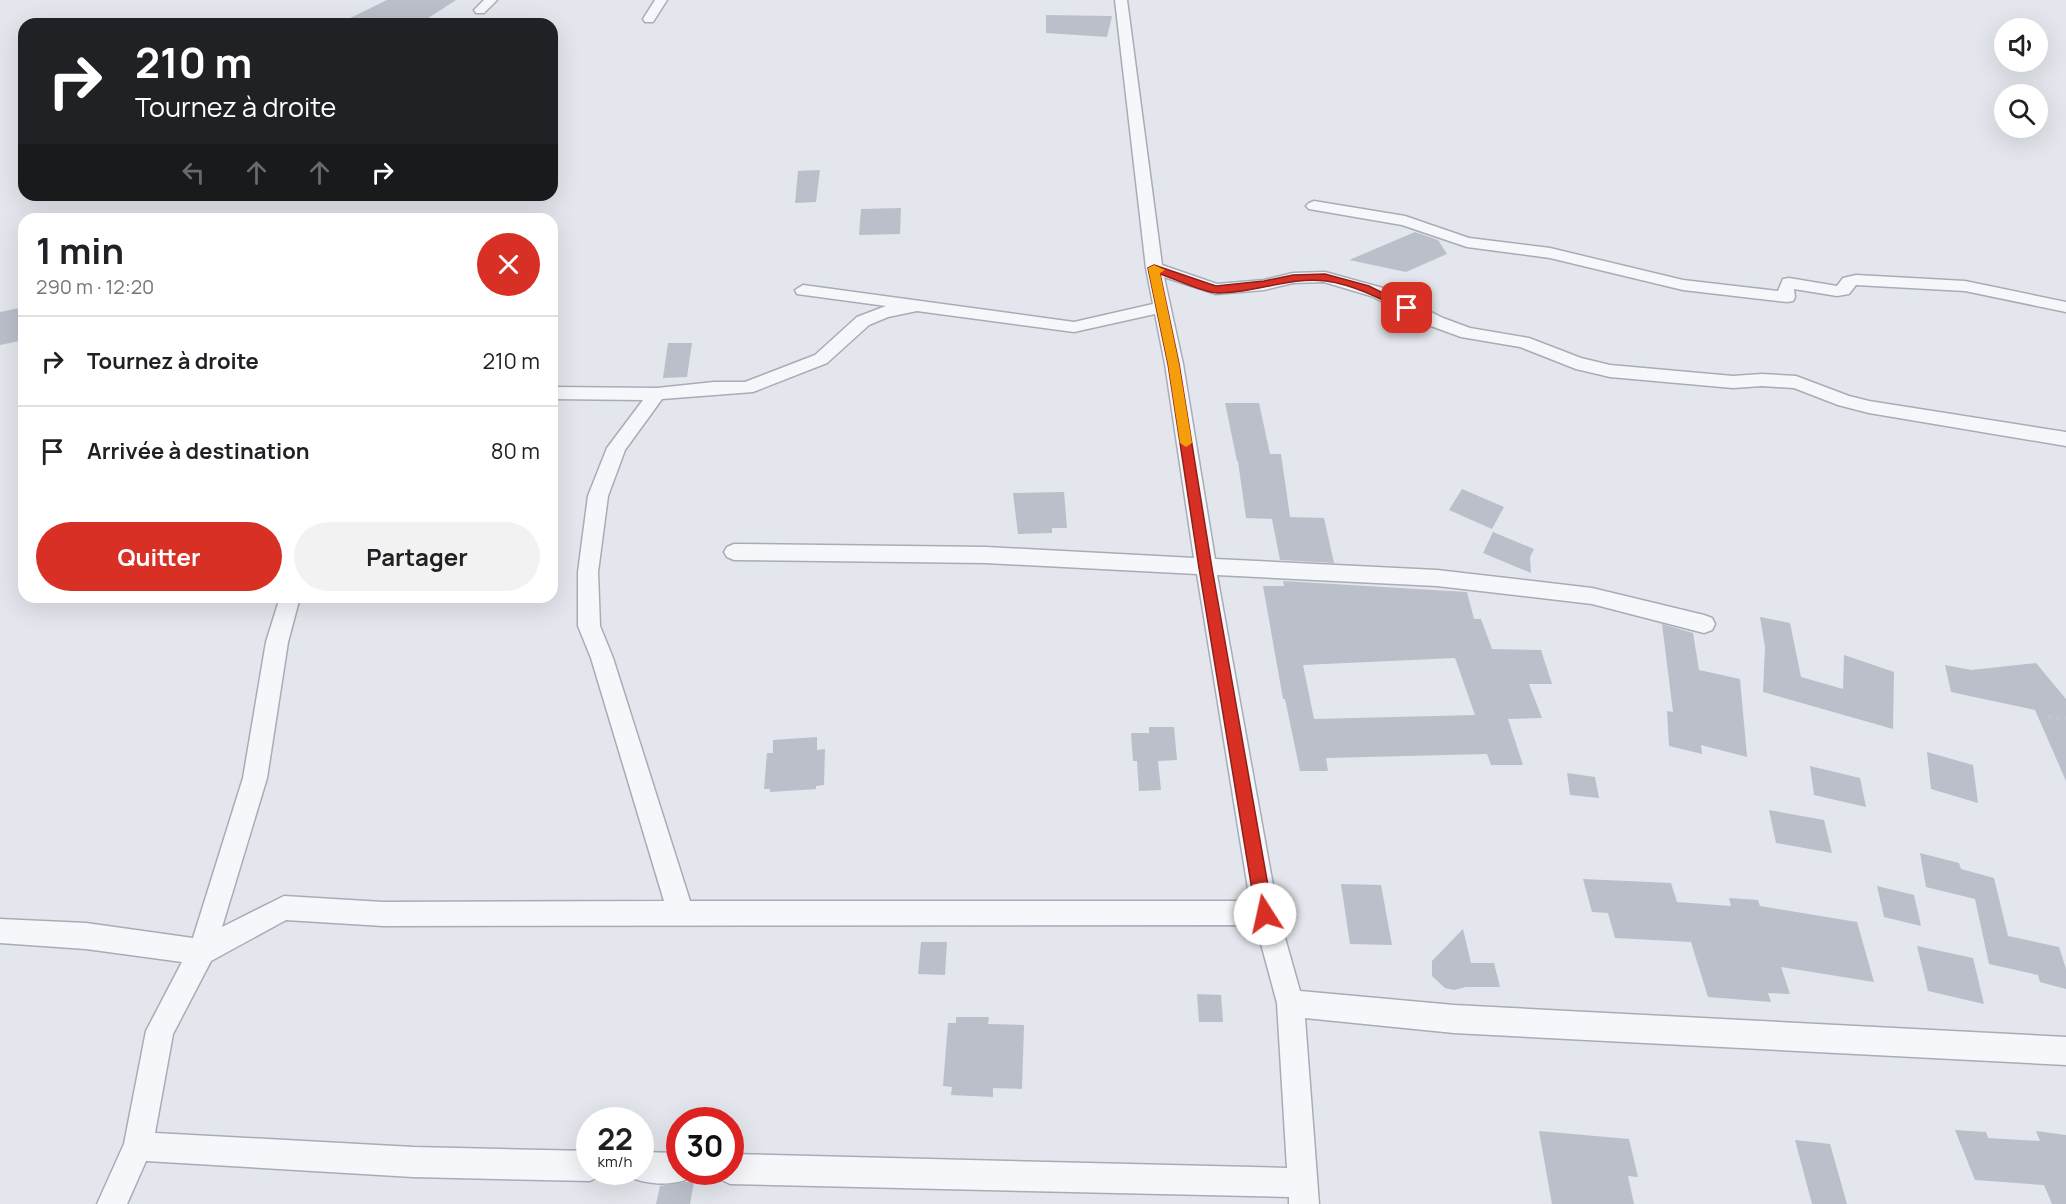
<!DOCTYPE html>
<html lang="fr">
<head>
<meta charset="utf-8">
<style>
  :root { --surface:#fff; --page:#f2f2f2; --text:#202124; --muted:#757577; --line:#e0e0e0; --accent:#d93025 }
  body { margin:0; font-family:Manrope,sans-serif; background:var(--page); color:var(--text); height:100vh; display:flex; flex-direction:column; font-size:22px; white-space:nowrap }
  * { box-sizing:border-box; margin:0 }
  p { font-size:20px; color:var(--muted) }
  .icon { flex:none; width:33px; height:33px; fill:none; stroke:currentColor; stroke-width:2; stroke-linecap:round; stroke-linejoin:round }
  .map { position:relative; flex:1; overflow:hidden }
  .details { position:absolute; left:18px; top:213px; width:540px; height:390px; display:flex; flex-direction:column; background:var(--surface); border-radius:18px; box-shadow:0 6px 24px #0002 }
  .details>* { flex:none }
  .banner { position:absolute; left:18px; top:18px; width:540px; height:183px; border-radius:18px; box-shadow:0 6px 24px #0002; background:#202124; color:#fff; overflow:hidden }
  .tools { position:absolute; left:1994px; top:18px; display:grid; gap:12px }
  .tools a { display:grid; place-items:center; width:54px; height:54px; border-radius:50%; background:var(--surface); box-shadow:0 6px 24px #0002; font-size:30px }
  .speed { position:absolute; left:576px; top:1107px; display:flex; gap:12px; font-size:30px; font-weight:700; text-align:center }
  .speed>* { display:grid; place-content:center; width:78px; height:78px; border-radius:50%; background:var(--surface); box-shadow:0 6px 24px #0002; line-height:1 }
  .speed small { font-size:15px; font-weight:400 }
  .speed .limit { border:9px solid #d22; background:#fff; color:#111 }
  .pin { position:absolute; display:grid; place-items:center; width:51px; height:51px; color:#fff; margin:-26px; border-radius:12px; box-shadow:0 3px 9px #0006 }
  .me { position:absolute; width:66px; margin:-33px; rotate:350deg; stroke-linejoin:round; filter:drop-shadow(0 0 4px #0008) }
  .turn { display:flex; align-items:center; gap:21px; height:126px; padding:0 18px; font-size:27px }
  .turn .icon { width:78px; height:78px; stroke-width:2.5 }
  .turn b { display:block; font-size:42px; line-height:51px }
  .lanes { display:flex; align-items:center; height:57px; padding:0 18px; background:#0003; justify-content:center; gap:30px; direction:ltr }
  .lanes .off { opacity:.35 }
  .round { display:grid; place-items:center; flex:none; width:63px; height:63px; border-radius:32px; background:var(--page) }
  .headline { display:flex; align-items:center; justify-content:space-between; height:102px; padding:0 18px }
  h1 { font-size:36px; font-weight:700; line-height:45px }
  .cta { display:flex; gap:12px; margin-top:auto; padding:12px 18px }
  .cta a { flex:1; height:69px; border-radius:36px; background:var(--accent); color:#fff; font-size:24px; font-weight:700; line-height:69px; text-align:center }
  .cta a+a { background:var(--page); color:var(--text) }
  ul { padding:0; list-style:none }
  li { display:flex; align-items:center; gap:18px; height:90px; padding:0 18px; border-top:2px solid var(--line) }
  li div { flex:1 }
  li b { display:block; font-size:22px }
  li em { font-style:normal }
  .map>svg:first-child { display:block }
</style>
</head>
<body>
<div class="map">
<svg width="2066" height="1204" viewBox="0 0 2066 1204">
  <rect width="100%" height="100%" fill="#e3e6ec"/>
  <!-- building -->
  <g fill="#babfca" fill-rule="evenodd">
    <polygon points="387,0 456,0 419,24 338,24"/>
    <polygon points="1046,15 1112,16 1107,37 1046,33"/>
    <polygon points="820,170 816,202 795,203 798,171"/>
    <polygon points="901,208 900,234 859,235 861,209"/>
    <polygon points="1415,232 1438,240 1447,254 1406,272 1349,260"/>
    <polygon points="24,307 24,340 0,345 0,312"/>
    <polygon points="668,343 692,343 687,377 663,378"/>
    <polygon points="1225,403 1259,403 1270,454 1281,454 1290,517 1324,518 1334,563 1280,560 1272,519 1246,518 1238,461 1237,461"/>
    <polygon points="1462,489 1504,507 1492,529 1449,510"/>
    <polygon points="1064,492 1067,528 1052,528 1052,533 1018,534 1013,493"/>
    <polygon points="1493,532 1534,549 1530,557 1531,573 1483,553"/>
    <path d="M1283,581L1467,592L1474,619H1481L1492,649L1541,650L1552,684H1529L1542,718L1508,719L1523,765H1491L1487,754L1326,758L1328,771H1300L1285,699H1283L1263,586H1284ZM1455,658L1475,715L1314,719L1303,665Z"/>
    <polygon points="1760,617 1790,623 1801,677 1843,689 1844,655 1894,672 1893,729 1763,692 1765,647"/>
    <polygon points="1662,624 1693,633 1699,670 1740,679 1747,757 1701,745 1702,754 1669,746 1667,711 1673,712"/>
    <polygon points="2036,663 2066,699 2066,781 2035,710 1951,692 1945,665 1971,670"/>
    <polygon points="1149,727 1174,727 1177,760 1158,761 1161,790 1139,791 1137,761 1133,761 1131,733 1149,733"/>
    <polygon points="817,737 817,750 825,749 824,785 816,786 816,789 770,792 770,789 764,789 767,753 773,753 773,740"/>
    <polygon points="1927,752 1973,765 1978,803 1931,789"/>
    <polygon points="1810,766 1860,778 1866,807 1814,795"/>
    <polygon points="1567,773 1595,777 1599,798 1570,795"/>
    <polygon points="1769,810 1824,820 1832,853 1776,843"/>
    <polygon points="1920,853 1959,863 1961,869 1994,878 2008,936 2059,947 2066,969 2066,989 2040,982 2038,975 1989,964 1975,899 1926,887"/>
    <polygon points="1583,879 1671,883 1677,902 1731,906 1729,898 1758,900 1760,906 1857,922 1874,982 1781,967 1790,994 1768,993 1771,1002 1708,997 1691,942 1615,938 1608,913 1592,912"/>
    <polygon points="1341,884 1381,885 1392,945 1350,944"/>
    <polygon points="1877,886 1914,895 1921,926 1884,917"/>
    <polygon points="1463,929 1471,963 1494,963 1500,987 1466,987 1454,990 1445,988 1432,976 1432,961"/>
    <polygon points="921,942 947,942 945,975 918,974"/>
    <polygon points="1917,946 1973,958 1984,1004 1928,991"/>
    <polygon points="1197,994 1221,995 1223,1022 1199,1022"/>
    <polygon points="956,1017 989,1017 988,1024 1024,1025 1022,1089 993,1088 993,1097 951,1095 952,1087 943,1086 948,1023 956,1023"/>
    <polygon points="1955,1130 1986,1132 1988,1138 2040,1141 2036,1131 2066,1135 2066,1204 2052,1204 2044,1185 1975,1180"/>
    <polygon points="1539,1131 1629,1139 1638,1177 1628,1176 1634,1204 1552,1204"/>
    <polygon points="1795,1140 1830,1144 1847,1204 1812,1204"/>
    <polygon points="686,1182 694,1182 690,1204 656,1204 660,1186"/>
  </g>
  <g fill="none" stroke-linecap="round" stroke-linejoin="round">
    <defs>
      <g id="street">
        <polygon points="484,0 497,0 484,13 476,13 474,10"/>
        <polygon points="655,0 667,0 653,22 645,22 643,19"/>
        <path d="M1115,0H1127L1162,265L1217,284L1264,280L1293,273L1325,272L1383,288L1443,318L1470,328L1529,338L1581,358L1610,365L1733,376L1762,374L1796,376L1849,396L1869,401L2066,432V446L1869,413L1838,405L1794,388L1762,386L1733,388L1610,377L1576,369L1520,347L1461,337L1431,326L1371,296L1324,282L1293,283L1264,290L1216,294L1164,277L1183,364L1215,559L1437,570L1592,588L1704,615L1712,618L1715,624L1712,630L1704,633L1592,604L1437,586L1217,575L1278,913L1300,991L1454,1005L2066,1037V1065L1454,1033L1305,1018L1319,1204H1289V1197L730,1184L720,1179L716,1172H730V1154L1287,1168L1277,1003L1256,925L383,926L286,920L211,961L173,1034L155,1133L413,1147L590,1151V1172H602L600,1176L590,1181L413,1177L146,1161L127,1204H97L124,1144L146,1031L182,962L86,949L0,943V919L86,923L193,938L243,778L266,642L280,597H300L288,642L267,778L222,927L284,896L383,902L664,901L591,658L578,626V572L588,496L607,448L643,400L552,399V387L657,388L714,382H745L815,355L857,317L886,306L797,294L795,290L803,285L1074,322L1153,304L1146,268ZM917,311L1074,332L1155,314L1165,364L1194,558L986,547L734,544L727,547L724,552L727,557L734,560L986,563L1197,574L1250,901H690L613,658L600,626L598,572L608,496L625,450L662,399L753,392L827,363L869,325L888,317Z"/>
        <polygon points="1314,201 1405,216 1469,238 1550,248 1683,280 1778,291 1783,279 1789,278 1837,286 1843,278 1856,275 1965,281 2066,302 2066,312 1965,291 1856,285 1849,294 1837,296 1794,289 1795,297 1793,301 1787,302 1683,290 1550,258 1467,247 1402,225 1309,209 1306,206 1309,203"/>
        <path d="M640,1152L680,1153V1172H693L690,1178C673,1186 647,1185 630,1177L627,1172H640Z"/>
      </g>
    </defs>
    <!-- street casing -->
    <use href="#street" stroke="#a8acb7" stroke-width="3"/>
    <!-- path -->
    <polyline stroke="#c1c4cb" stroke-width="4" stroke-dasharray="4.5 4.5" stroke-linecap="butt" points="2047,717 2066,718"/>
    <!-- street -->
    <use href="#street" fill="#f6f7fa" fill-rule="evenodd"/>
  </g>
  <!-- route -->
  <path fill="#d93025" stroke="#8d1f18" stroke-width="1.5" d="M1154,265L1216,286L1264,281L1293,275L1325,274L1369,286L1413,308L1407,311L1403,310C1379,298 1354,285 1326,281C1290,276 1253,294 1217,293C1201,292 1176,279 1160,274L1179,364L1212,568L1273,914L1271,919L1265,921L1259,919L1256,914L1199,568L1168,364L1148,268Z"/>
  <!-- slow -->
  <polygon fill="#f59e0b" points="1154,265 1165,270 1160,273 1179,364 1192,443 1186,447 1180,443 1168,364 1148,268"/>
</svg>
<div class="tools">
<a><svg class="icon" aria-label="sound" viewBox="0 0 24 24"><path d="M4 9h4l5-4v14l-5-4H4zM17 9q2 3 0 6"/></svg></a>
<a><svg class="icon" aria-label="search" viewBox="0 0 24 24"><circle cx="10" cy="10" r="6"/><path d="M15 15l6 6"/></svg></a>
</div>
<div class="speed"><div>22<small>km/h</small></div><div class="limit">30</div></div>
<div class="pin" style="left:1407px;top:308px;background:#d93025"><svg class="icon" aria-label="arrive" viewBox="0 0 24 24"><path d="M6 21V4h12l-3 4 3 4H6"/></svg></div>
<svg class="me" style="left:1265px;top:914px" viewBox="-20 -20 40 40"><circle r="19" fill="#fff"/><path d="M0-13L10 11 0 6-10 11z" fill="#d93025"/></svg>
<div class="banner">
<div class="turn"><svg class="icon" aria-label="right" viewBox="0 0 24 24"><path d="M7 20v-9h11M14 6l5 5-5 5"/></svg><div><b>210 m</b>Tournez à droite</div></div>
<div class="lanes"><svg class="icon off" aria-label="left" viewBox="0 0 24 24"><path d="M17 20v-9H6M10 6l-5 5 5 5"/></svg><svg class="icon off" aria-label="ahead" viewBox="0 0 24 24"><path d="M12 20V5M6 11l6-6 6 6"/></svg><svg class="icon off" aria-label="ahead" viewBox="0 0 24 24"><path d="M12 20V5M6 11l6-6 6 6"/></svg><svg class="icon" aria-label="right" viewBox="0 0 24 24"><path d="M7 20v-9h11M14 6l5 5-5 5"/></svg></div>
</div>
<section class="details">
<div class="headline"><div><h1>1 min</h1><p>290 m · 12:20</p></div><a class="round" style="background:#d93025;color:#fff"><svg class="icon" aria-label="close" viewBox="0 0 24 24"><path d="M6 6l12 12M18 6L6 18"/></svg></a></div>
<ul>
<li><svg class="icon" aria-label="right" viewBox="0 0 24 24"><path d="M7 20v-9h11M14 6l5 5-5 5"/></svg><div><b>Tournez à droite</b></div><em>210 m</em></li>
<li><svg class="icon" aria-label="arrive" viewBox="0 0 24 24"><path d="M6 21V4h12l-3 4 3 4H6"/></svg><div><b>Arrivée à destination</b></div><em>80 m</em></li>
</ul>
<div class="cta"><a>Quitter</a><a>Partager</a></div>
</section>
</div>
</body>
</html>
